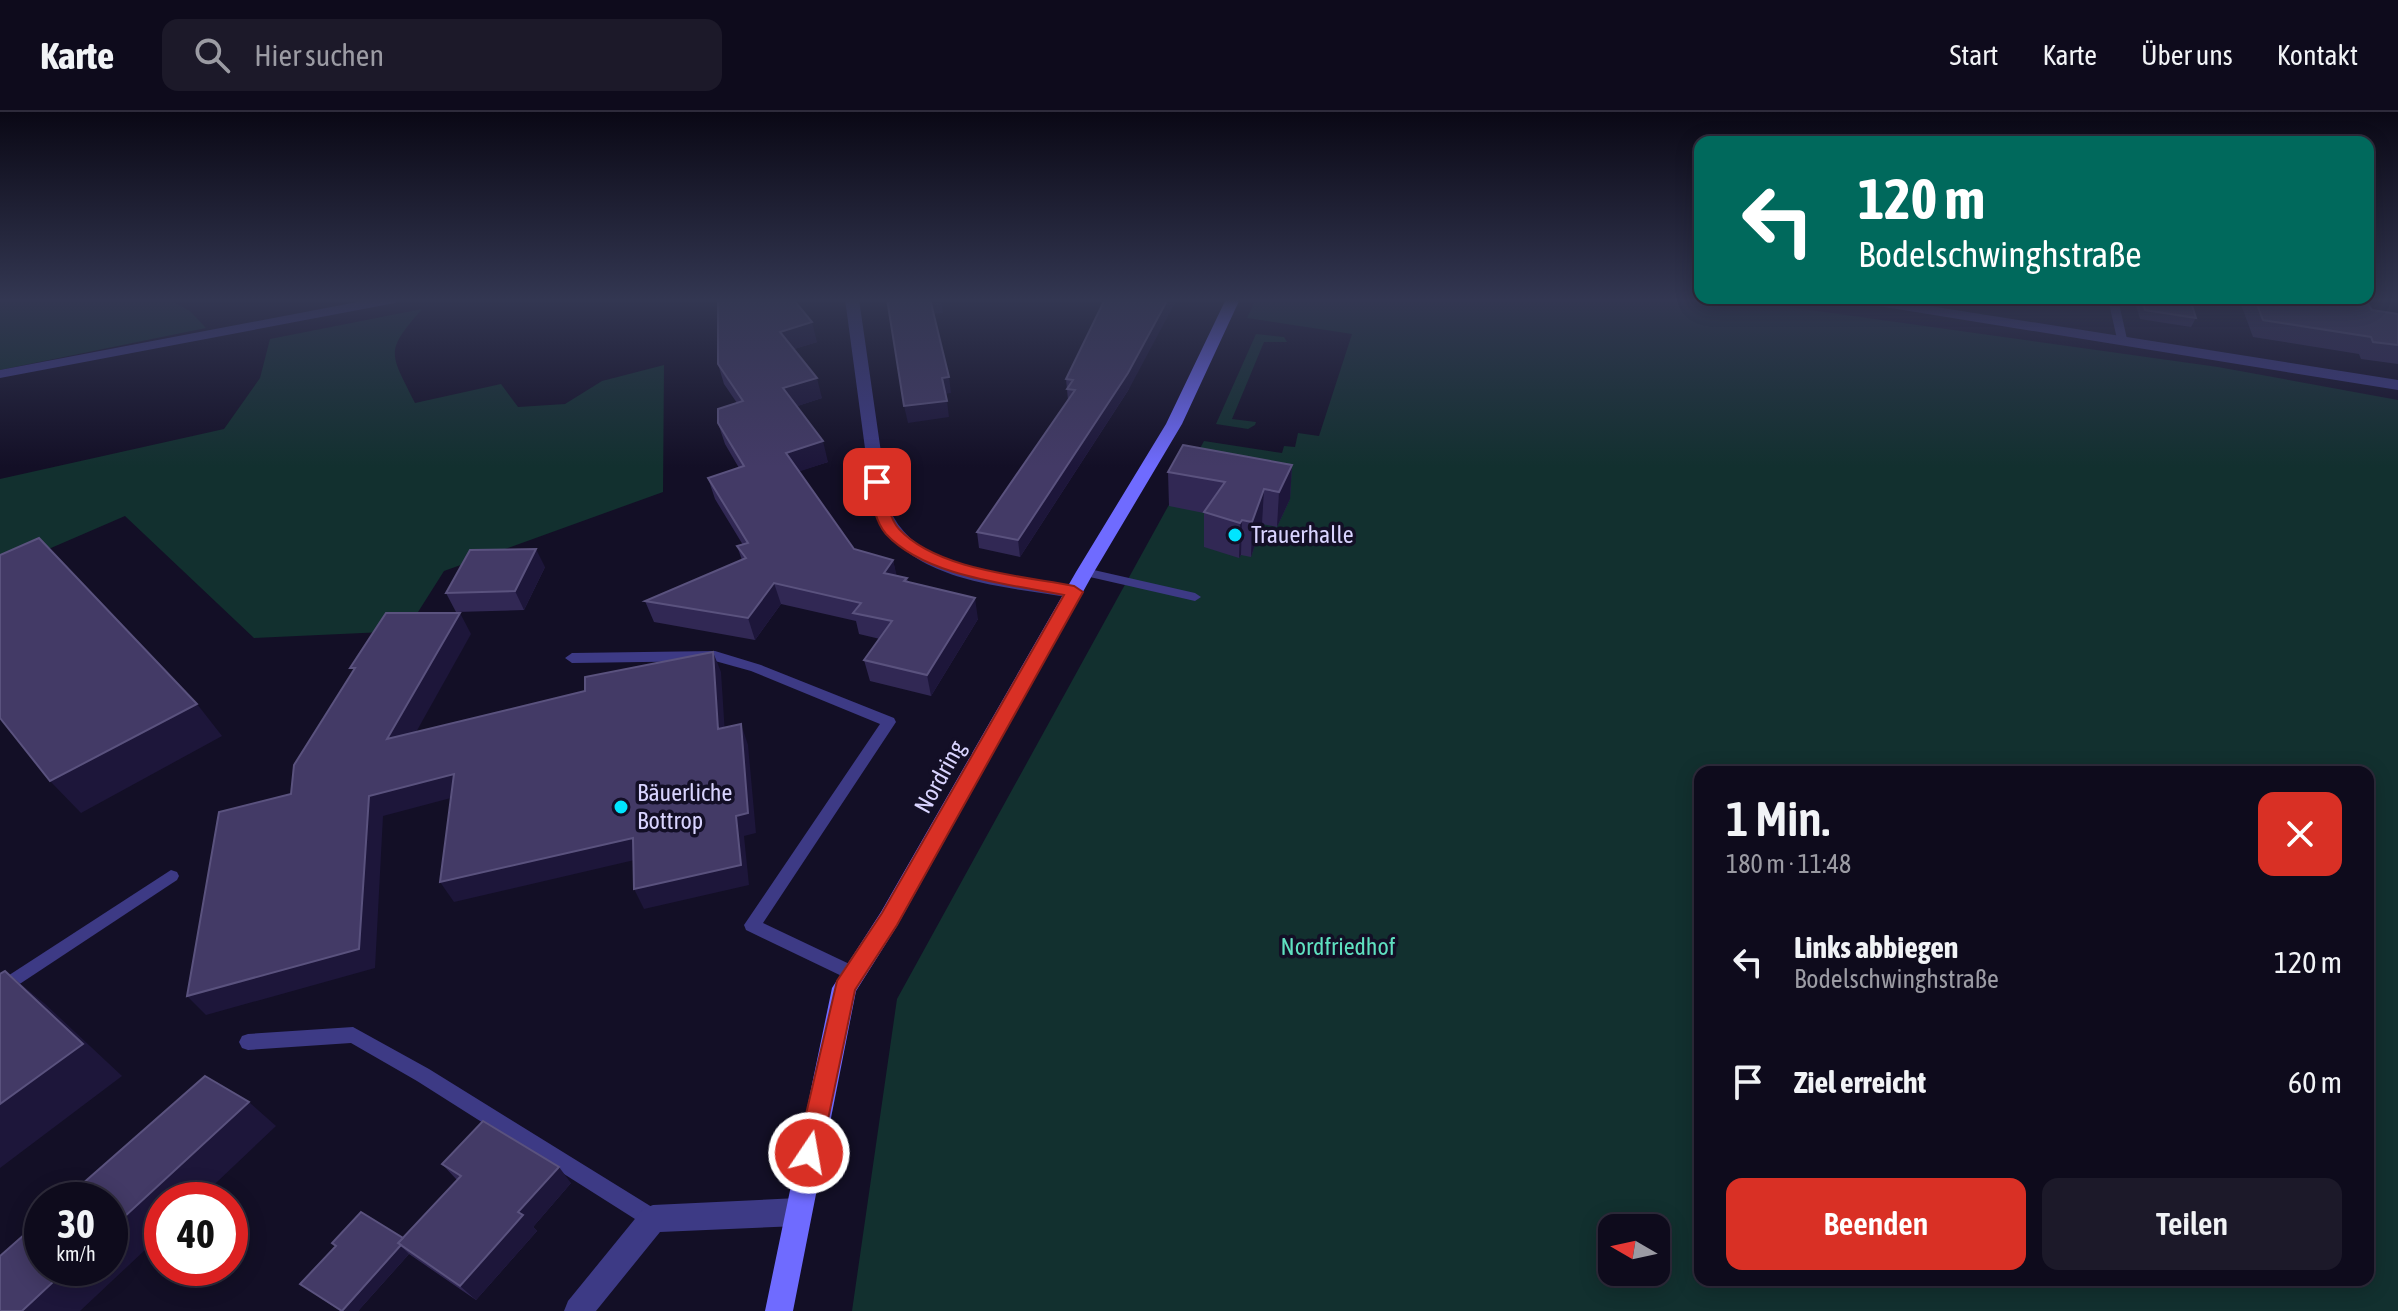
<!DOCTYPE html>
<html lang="de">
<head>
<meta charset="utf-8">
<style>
  :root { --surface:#0e0b1c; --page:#1c1929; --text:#f1f3f6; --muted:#9b9ba3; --line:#2e2b3b; --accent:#d93025 }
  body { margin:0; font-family:"Asap Condensed",sans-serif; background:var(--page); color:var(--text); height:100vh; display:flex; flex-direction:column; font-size:30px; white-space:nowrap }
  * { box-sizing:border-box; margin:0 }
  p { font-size:26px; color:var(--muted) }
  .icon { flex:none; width:44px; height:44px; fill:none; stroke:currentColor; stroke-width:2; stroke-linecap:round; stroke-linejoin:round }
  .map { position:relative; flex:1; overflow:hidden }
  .sheet { position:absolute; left:1694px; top:654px; width:680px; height:520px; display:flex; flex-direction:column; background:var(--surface); border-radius:16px; box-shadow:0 4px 20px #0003,0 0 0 2px var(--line) }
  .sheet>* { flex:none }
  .banner { position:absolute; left:1694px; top:24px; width:680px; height:168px; border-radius:16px; box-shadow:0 4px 20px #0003,0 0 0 2px var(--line); background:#00695c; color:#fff; overflow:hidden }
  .needle { width:52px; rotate:279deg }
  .fabs { position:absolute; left:1598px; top:1102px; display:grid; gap:16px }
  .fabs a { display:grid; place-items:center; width:72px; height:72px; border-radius:16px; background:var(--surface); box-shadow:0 4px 20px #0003,0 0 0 2px var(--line); font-size:40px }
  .speed { position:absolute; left:24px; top:1070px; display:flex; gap:16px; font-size:40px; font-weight:700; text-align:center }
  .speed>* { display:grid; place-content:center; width:104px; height:104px; border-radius:50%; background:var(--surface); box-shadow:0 4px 20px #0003,0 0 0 2px var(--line); line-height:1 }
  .speed small { font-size:20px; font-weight:400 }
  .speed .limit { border:12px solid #d22; background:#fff; color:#111 }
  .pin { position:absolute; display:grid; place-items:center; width:68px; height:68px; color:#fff; margin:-34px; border-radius:16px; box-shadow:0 4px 12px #0006 }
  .me { position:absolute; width:88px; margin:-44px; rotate:12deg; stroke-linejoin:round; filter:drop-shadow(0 0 6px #0008) }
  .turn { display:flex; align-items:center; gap:28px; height:168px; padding:0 32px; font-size:36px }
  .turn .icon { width:104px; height:104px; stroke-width:2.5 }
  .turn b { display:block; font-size:56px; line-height:68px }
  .round { display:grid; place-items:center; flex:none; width:84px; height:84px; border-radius:16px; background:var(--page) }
  .headline { display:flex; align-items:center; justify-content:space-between; height:136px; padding:0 32px }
  h1 { font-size:48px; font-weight:600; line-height:60px }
  .button { display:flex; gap:16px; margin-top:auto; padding:16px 32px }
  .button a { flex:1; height:92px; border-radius:16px; background:var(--accent); color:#fff; font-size:32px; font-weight:600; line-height:92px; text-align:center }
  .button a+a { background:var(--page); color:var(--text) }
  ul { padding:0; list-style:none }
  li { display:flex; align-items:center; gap:24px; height:120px; padding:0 32px }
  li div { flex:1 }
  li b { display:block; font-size:30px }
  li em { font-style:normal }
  header { display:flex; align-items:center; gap:48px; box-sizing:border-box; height:112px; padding:0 40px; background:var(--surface); border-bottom:2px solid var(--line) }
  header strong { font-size:38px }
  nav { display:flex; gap:44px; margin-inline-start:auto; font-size:28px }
  .search { width:560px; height:72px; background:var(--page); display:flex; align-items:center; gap:20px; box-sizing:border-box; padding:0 28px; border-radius:16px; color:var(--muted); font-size:30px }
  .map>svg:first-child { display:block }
</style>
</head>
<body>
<header>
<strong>Karte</strong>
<div class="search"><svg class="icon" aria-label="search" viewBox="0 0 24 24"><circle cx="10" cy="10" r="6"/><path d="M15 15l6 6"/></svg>Hier suchen</div>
<nav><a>Start</a><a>Karte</a><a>Über uns</a><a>Kontakt</a></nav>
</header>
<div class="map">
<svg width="2398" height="1199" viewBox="0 0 2398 1199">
  <rect width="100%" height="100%" fill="#130f26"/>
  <!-- green -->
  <g fill="#12302f" fill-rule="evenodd">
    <polygon points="0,187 168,187 190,199 206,216 0,258"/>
    <path d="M1256,187H1732L2218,255L2398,288V1199H852L897,887L1204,329L1282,341L1284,334L1295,335L1298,321L1319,324L1352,222L1247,206ZM1700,660H2368V1168H1700ZM1612,1116H1656V1160H1612Z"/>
    <path d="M422,197C384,241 390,240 415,291L501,272L518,295L565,292L602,269L664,253L663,380L444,459L406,519L254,526L125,404L0,458V367L224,317L260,266L270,227Z"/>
    <polygon points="1256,222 1284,225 1287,230 1264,230 1232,307 1256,310 1255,313 1248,317 1216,312"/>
  </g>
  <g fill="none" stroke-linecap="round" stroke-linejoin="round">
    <!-- lane -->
    <g fill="#3d3a85" fill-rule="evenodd">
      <polygon points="2108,187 2118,187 2127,227 2126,229 2117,227"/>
      <polygon points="1085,456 1195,481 1201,485 1195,489 1081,463 1079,460 1081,457"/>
      <polygon points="715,539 761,553 894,606 896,610 763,811 860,857 862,862 860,867 854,869 848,867 746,818 744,813 880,612 751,559 715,549 572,551 565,546 572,541"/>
      <polygon points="171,758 177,760 179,764 177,768 0,885 0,869"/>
      <polygon points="353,915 429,957 660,1100 663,1107 660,1114 653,1117 646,1114 417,969 351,931 248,938 242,936 239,930 242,924 248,922"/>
    </g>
    <!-- street -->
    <g fill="#3d3a85" fill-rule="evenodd">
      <polygon points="373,187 402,187 395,191 0,266 0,258"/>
      <path d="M845,187H859L889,396C917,462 1013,463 1074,474L1080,476L1083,480L1080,484L1074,486C1005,474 903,471 873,396Z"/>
      <polygon points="1853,187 1886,187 2398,268 2398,278 1860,191"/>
      <polygon points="798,1086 808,1090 812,1100 808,1110 798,1114 660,1120 596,1199 564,1199 568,1189 643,1097 653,1093"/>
    </g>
    <!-- secondary -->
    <polygon fill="#6f6bff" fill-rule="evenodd" points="1226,187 1240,187 1182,312 1094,460 897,814 856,879 793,1199 765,1199 832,876 881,800 1076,460 1166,312"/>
  </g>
  <!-- wall -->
  <g fill="#312854">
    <polygon points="716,187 793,187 817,230 794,237 822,286 797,294 828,350 799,359 854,437 893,448 896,463 907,466 908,470 978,507 931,584 870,569 864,548 880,527 859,522 856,509 781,492 755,528 654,510 645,489 742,448 737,434 743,433 715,387 708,366 739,356 725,332 718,311 737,291 724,272 718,252 718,190"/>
    <polygon points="2134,187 2190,187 2196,206 2191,215 2140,207"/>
    <polygon points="2239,187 2365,187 2372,198 2398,202 2398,252 2361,247 2359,242 2253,225"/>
    <polygon points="1066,267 1129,277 1020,445 979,436 977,420 1068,288"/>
    <polygon points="1292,353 1290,387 1277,415 1262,412 1251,445 1241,443 1239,446 1204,435 1204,401 1169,394 1168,360"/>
    <polygon points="545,455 524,498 456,500 446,481"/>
    <polygon points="442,1052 571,1071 533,1115 537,1119 476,1188 409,1142 358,1199 340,1199 300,1172 403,1126 457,1068"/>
  </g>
  <!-- shaded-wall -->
  <g fill="#1d163a">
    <polygon points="930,187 941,187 943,201 932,202"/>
    <polygon points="1168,187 1177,187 1129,277 1020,445 1018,428"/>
    <polygon points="812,210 817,230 785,240 780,220"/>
    <polygon points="949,265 951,281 944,282 942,266"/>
    <polygon points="817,266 822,286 789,297 783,276"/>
    <polygon points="947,289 949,305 908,311 904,294"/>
    <polygon points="823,329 828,350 792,362 786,341"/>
    <polygon points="1292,353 1290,387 1277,415 1279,380"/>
    <polygon points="1264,377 1262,412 1251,445 1252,410"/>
    <polygon points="1242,408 1241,443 1239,446 1240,411"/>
    <polygon points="536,437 545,455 524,498 515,479"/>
    <polygon points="893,448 898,469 884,461"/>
    <polygon points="774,471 781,492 755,528 748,506"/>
    <polygon points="975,486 978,507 931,584 927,563"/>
    <polygon points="460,501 471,522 401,647 387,627"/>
    <polygon points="713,540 721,560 726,638 718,617"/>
    <polygon points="197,592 222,624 81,701 50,669"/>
    <polygon points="741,612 748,633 756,721 744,724 749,773 644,797 634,777"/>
    <polygon points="454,662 466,682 383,704 375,856 206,903 187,884 369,684"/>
    <polygon points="633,726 643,746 454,790 440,770"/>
    <polygon points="5,859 45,892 122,964 0,1056 0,992"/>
    <polygon points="249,990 276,1014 198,1088 162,1088 162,1122 80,1199 22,1199 68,1156 110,1156 110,1118"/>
    <polygon points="559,1055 571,1071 533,1115 537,1119 476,1188 460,1174 518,1100"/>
    <polygon points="401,1134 409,1142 358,1199 343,1199"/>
  </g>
  <!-- building -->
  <g fill="#433a66" stroke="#5a527e" stroke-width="2">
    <polygon points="718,187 793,187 812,210 780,220 817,266 783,276 823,329 786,341 854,437 893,448 884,461 907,466 904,469 975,486 927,563 864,548 892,509 853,501 861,491 774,471 748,506 645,489 746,446 737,434 748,431 708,366 744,354 718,311 718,297 743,289 718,252"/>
    <polygon points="887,187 930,187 949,265 942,266 947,289 904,294"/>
    <polygon points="1105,187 1168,187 1128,261 1018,428 977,420 1075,278 1067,277 1073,268 1066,267"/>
    <polygon points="2142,187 2190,187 2196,206 2145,198"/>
    <polygon points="2255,187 2365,187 2372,198 2398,202 2398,233 2373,230 2371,225 2263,208"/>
    <polygon points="1183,333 1292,353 1279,380 1264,377 1252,410 1242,408 1240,411 1204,400 1225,370 1168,360"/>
    <polygon points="39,426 197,592 50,669 0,606 0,443"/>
    <polygon points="536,437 515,479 446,481 470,438"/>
    <polygon points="386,501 460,501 387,627 585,579 585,565 713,540 718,617 741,612 748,701 736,704 741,753 634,777 633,726 440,770 454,662 369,684 359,837 187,884 219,700 291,682 294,653 355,556 350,556"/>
    <polygon points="5,859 83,932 0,992 0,862"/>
    <polygon points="205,964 249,990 110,1118 110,1088 64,1088"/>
    <polygon points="483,1009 559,1055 518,1100 523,1103 460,1174 398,1131 461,1064 442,1052"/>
    <polygon points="361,1100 403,1126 398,1131 401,1133 342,1199 300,1172 336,1134 332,1131"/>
    <polygon points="42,1107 42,1156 68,1156 22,1199 0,1199 0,1144"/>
  </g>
  <!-- sky -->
  <linearGradient id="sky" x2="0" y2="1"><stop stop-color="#0a0815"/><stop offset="0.53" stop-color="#333752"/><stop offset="1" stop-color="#333752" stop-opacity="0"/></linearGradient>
  <rect width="2398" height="355" fill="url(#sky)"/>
  <!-- route -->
  <path fill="#d93025" stroke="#8d1f18" stroke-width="2" d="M877,365L885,370C887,385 888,405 899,417C937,458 1022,464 1074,474L1083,480L897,813L855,878L821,1041L818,1049L809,1052L801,1049L797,1041L837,869L882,801L1064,483C1009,472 926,465 886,422C874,408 872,387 869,370Z"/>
  <!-- markers -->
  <g fill="#00e5ff" stroke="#130f26" stroke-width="3">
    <circle cx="1235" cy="423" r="8"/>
    <circle cx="621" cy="695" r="8"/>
  </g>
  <g text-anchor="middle" stroke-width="7" stroke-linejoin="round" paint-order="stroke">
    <!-- poi labels -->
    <g font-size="24" fill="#d9d4ff" stroke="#130f26" text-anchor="start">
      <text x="1251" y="431">Trauerhalle</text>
      <text x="637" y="689">Bäuerliche<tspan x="637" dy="28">Bottrop</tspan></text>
    </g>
    <!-- street labels -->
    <g font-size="24" fill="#d9d4ff" stroke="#130f26">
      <text transform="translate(940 665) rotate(-61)" y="8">Nordring</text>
    </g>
    <!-- park labels -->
    <g font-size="24" fill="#5fe0c0" stroke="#130f26">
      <text x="1338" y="843">Nordfriedhof</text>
    </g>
  </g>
</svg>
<div class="fabs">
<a><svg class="needle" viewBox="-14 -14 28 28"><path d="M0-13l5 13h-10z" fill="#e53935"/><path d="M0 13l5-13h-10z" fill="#9b9ba3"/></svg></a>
</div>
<div class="speed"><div>30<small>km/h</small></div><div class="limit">40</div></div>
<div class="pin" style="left:877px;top:370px;background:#d93025"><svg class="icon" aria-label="arrive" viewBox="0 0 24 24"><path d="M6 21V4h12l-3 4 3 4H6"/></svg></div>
<svg class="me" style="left:809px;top:1041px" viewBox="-20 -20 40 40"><circle r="17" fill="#d93025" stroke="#fff" stroke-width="3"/><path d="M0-11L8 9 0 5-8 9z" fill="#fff"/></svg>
<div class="banner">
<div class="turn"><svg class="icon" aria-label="left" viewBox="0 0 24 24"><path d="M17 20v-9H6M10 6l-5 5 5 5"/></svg><div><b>120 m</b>Bodelschwinghstraße</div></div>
</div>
<section class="sheet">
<div class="headline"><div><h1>1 Min.</h1><p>180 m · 11:48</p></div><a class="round" style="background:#d93025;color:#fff"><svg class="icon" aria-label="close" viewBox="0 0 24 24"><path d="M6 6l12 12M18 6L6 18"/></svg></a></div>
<ul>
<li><svg class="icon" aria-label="left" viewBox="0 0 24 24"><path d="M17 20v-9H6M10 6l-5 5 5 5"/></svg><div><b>Links abbiegen</b><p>Bodelschwinghstraße</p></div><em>120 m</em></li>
<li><svg class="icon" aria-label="arrive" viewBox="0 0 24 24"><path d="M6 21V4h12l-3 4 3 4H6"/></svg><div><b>Ziel erreicht</b></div><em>60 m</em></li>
</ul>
<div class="button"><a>Beenden</a><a>Teilen</a></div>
</section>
</div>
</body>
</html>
